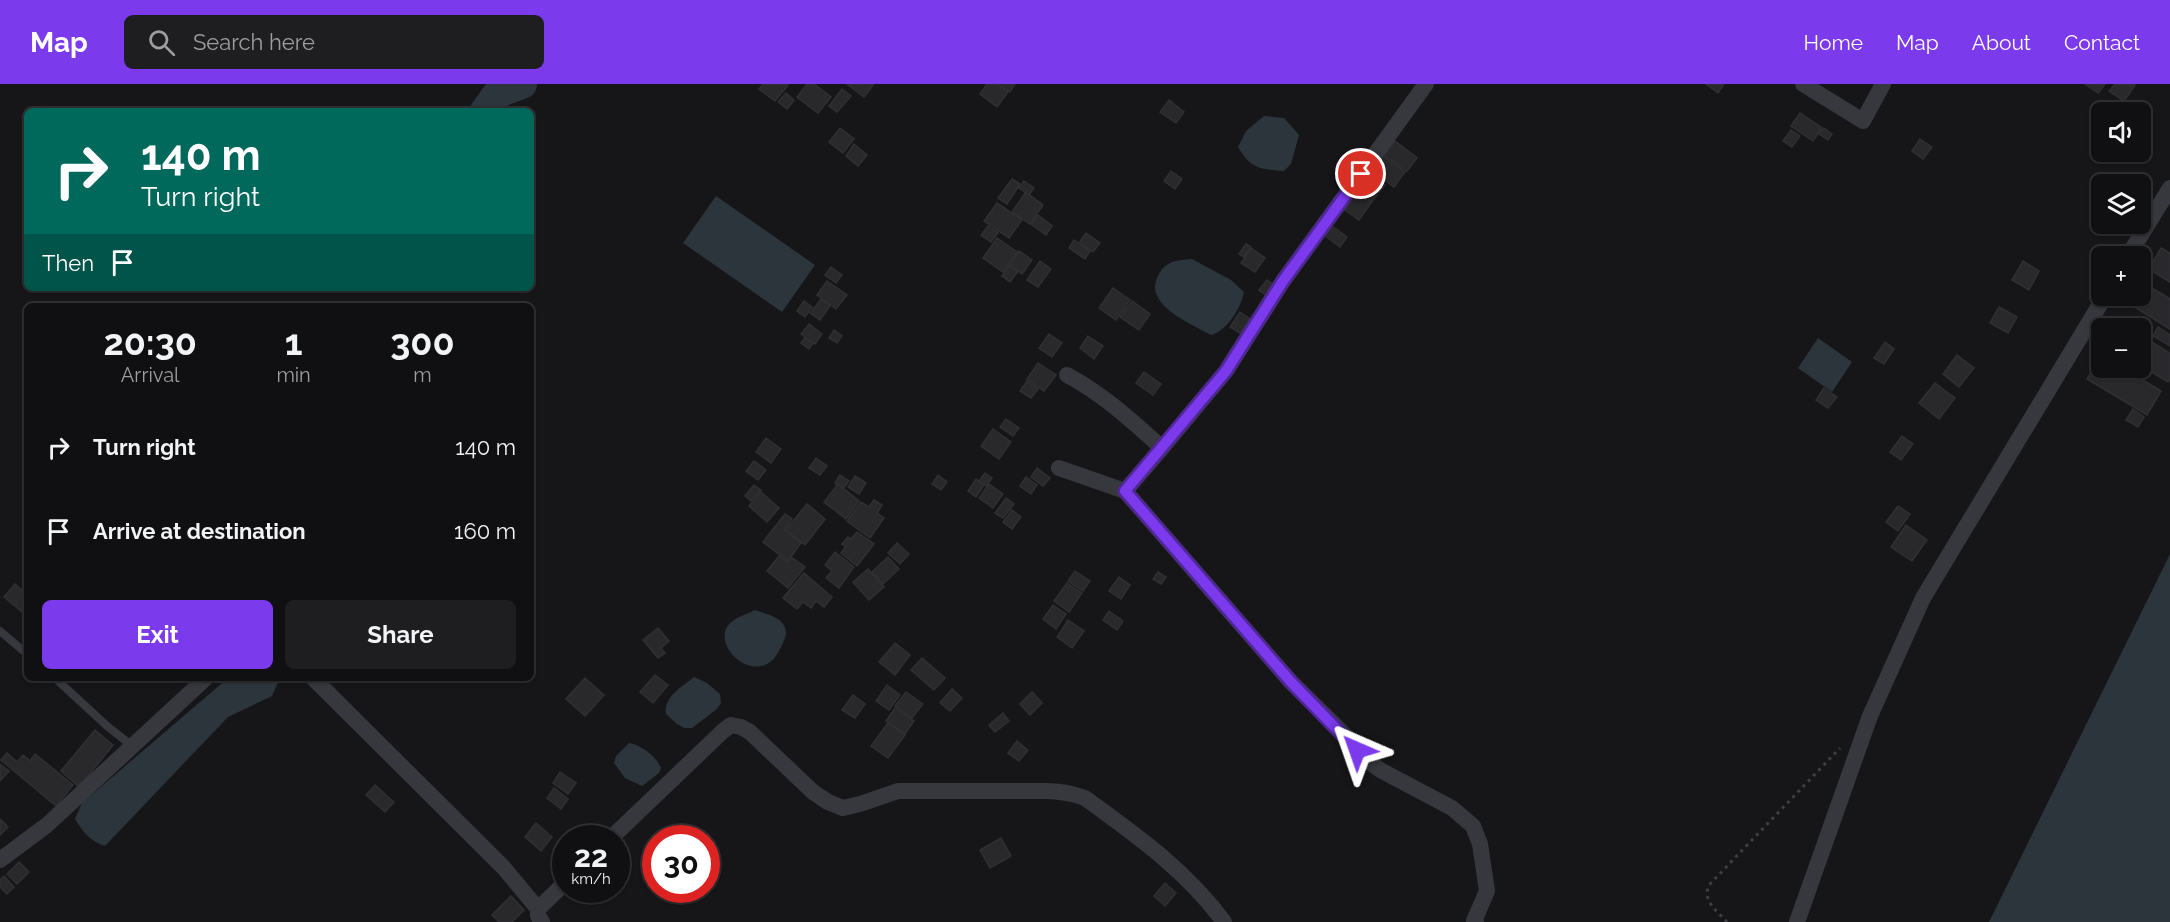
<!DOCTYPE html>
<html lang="en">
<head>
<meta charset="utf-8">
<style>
  :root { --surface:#101012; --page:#1e1e20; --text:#f1f3f6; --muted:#9c9d9f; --line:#303032; --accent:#7c3aed }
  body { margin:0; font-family:Raleway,sans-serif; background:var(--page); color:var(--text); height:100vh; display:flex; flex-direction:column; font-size:22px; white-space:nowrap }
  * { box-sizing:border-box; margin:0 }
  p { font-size:20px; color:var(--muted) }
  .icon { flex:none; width:33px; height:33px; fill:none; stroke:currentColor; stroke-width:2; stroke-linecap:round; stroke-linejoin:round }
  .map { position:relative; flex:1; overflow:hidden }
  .details { position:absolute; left:24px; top:219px; width:510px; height:378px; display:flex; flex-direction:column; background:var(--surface); border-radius:9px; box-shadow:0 2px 4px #0004,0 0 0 2px var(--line) }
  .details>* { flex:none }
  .banner { position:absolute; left:24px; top:24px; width:510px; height:183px; border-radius:9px; box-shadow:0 2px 4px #0004,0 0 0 2px var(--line); background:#00695c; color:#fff; overflow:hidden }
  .controls { position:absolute; left:2091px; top:18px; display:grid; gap:12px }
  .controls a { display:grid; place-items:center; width:60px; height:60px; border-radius:9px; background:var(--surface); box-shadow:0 2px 4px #0004,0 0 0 2px var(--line); font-size:30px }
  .speed { position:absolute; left:552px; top:741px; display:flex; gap:12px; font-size:30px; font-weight:700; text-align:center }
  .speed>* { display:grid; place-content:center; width:78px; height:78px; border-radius:50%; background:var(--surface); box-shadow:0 2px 4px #0004,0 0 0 2px var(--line); line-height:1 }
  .speed small { font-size:15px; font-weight:400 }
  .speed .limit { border:9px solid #d22; background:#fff; color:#111 }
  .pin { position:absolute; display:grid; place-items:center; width:51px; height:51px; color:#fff; margin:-26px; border:3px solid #fff; border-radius:50%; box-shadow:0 2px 6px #0007 }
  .me { position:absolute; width:66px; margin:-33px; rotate:317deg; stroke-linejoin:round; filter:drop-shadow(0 0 4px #0008) }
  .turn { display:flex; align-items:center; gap:21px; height:126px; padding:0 18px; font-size:27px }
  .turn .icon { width:78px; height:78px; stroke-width:2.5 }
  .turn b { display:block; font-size:42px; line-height:51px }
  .then { display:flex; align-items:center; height:57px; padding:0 18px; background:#0003; gap:12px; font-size:22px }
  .eta { display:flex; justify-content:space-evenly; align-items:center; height:102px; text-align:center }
  .eta b { font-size:36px; font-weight:700; line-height:42px }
  .button { display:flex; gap:12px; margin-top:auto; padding:12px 18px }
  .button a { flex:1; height:69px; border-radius:9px; background:var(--accent); color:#fff; font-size:24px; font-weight:700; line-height:69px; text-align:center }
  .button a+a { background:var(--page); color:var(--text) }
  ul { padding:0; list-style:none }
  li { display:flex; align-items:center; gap:18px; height:84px; padding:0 18px }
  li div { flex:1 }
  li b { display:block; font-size:22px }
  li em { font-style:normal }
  header { display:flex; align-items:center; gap:36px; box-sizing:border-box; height:84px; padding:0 30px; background:var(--accent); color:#fff }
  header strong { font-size:28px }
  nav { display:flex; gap:33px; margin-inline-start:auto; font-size:21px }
  .search { width:420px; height:54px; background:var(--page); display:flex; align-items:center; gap:15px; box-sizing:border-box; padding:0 21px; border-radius:9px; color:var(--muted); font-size:22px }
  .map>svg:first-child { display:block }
</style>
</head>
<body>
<header>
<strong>Map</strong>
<div class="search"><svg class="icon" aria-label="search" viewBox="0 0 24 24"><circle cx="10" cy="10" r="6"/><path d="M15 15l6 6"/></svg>Search here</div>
<nav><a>Home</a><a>Map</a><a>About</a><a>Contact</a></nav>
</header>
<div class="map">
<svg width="2170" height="838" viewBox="0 0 2170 838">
  <rect width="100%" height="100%" fill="#161618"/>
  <!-- water -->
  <g fill="#2c353c">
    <path d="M1264,32L1284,34L1299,51L1291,80L1284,87C1260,85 1251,85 1238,63L1246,47Z"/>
    <polygon points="716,112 815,181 782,228 683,159"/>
    <path d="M1192,175L1231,196L1244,208C1241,224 1227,247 1211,251C1190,239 1141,220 1159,190C1166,177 1178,176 1192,175Z"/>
    <polygon points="1818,254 1852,278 1832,308 1798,284"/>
    <polygon points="2170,470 2170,838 1989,838"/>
    <path d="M755,526C767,530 786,534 786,549C785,556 782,561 779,567C759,606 708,562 730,539C737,533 747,530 755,526Z"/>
    <path d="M694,593L707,599L720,610L721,619L717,625L692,644H684L677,640L666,630C663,613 682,603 694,593Z"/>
    <path d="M228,594H280L272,612L228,633L105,762C90,757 83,748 75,735L82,719Z"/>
    <path d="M629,659C641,661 656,672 661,684L659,689L642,702L625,694L614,679L616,672Z"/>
  </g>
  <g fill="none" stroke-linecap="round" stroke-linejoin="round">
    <!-- river -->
    <polyline stroke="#2c353c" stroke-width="30" points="485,27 498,9 522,0"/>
  </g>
  <!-- building -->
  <g fill="#29292c" stroke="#303034" stroke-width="1.5">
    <polygon points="763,0 787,0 788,1 775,17 759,5"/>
    <polygon points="807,0 814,0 831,13 818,29 797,13"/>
    <polygon points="847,0 872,0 873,1 864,13"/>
    <polygon points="987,0 997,0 1008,8 997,23 980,10"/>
    <polygon points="998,0 1015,0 1010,8"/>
    <polygon points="1706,0 1724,0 1718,9"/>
    <polygon points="2085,0 2105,0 2098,9"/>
    <polygon points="2115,0 2134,0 2135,1 2124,17 2109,7"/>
    <polygon points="842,5 851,12 837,28 829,22"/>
    <polygon points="786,9 794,16 787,25 778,18"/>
    <polygon points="1169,16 1184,28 1176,39 1160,28"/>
    <polygon points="1800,29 1822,44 1813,57 1791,42"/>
    <polygon points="840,44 854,55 843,69 829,58"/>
    <polygon points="1824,44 1832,50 1828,56 1819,50"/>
    <polygon points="1791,46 1800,52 1792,63 1783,57"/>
    <polygon points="1920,55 1932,63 1923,75 1912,67"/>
    <polygon points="1395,57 1417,74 1407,87 1384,71"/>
    <polygon points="854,60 867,71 858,82 846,72"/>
    <polygon points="1382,71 1405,88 1394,103 1371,86"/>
    <polygon points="1171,87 1182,95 1175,105 1164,97"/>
    <polygon points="1372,92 1385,101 1372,118 1360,109"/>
    <polygon points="1012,95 1020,100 1007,120 998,114"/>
    <polygon points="1024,97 1034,104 1029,111 1019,104"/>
    <polygon points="1026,108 1043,121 1030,140 1012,128"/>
    <polygon points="1358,109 1371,119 1359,136 1345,126"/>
    <polygon points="997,119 1022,136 1009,154 984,137"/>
    <polygon points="1038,131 1052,142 1046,151 1031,140"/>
    <polygon points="988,142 998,149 991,158 981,151"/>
    <polygon points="1332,142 1347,153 1340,163 1324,151"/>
    <polygon points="1086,149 1100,159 1093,168 1079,159"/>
    <polygon points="997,154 1017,168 1003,188 983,174"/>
    <polygon points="1074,156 1090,167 1085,175 1069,164"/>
    <polygon points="1246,160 1251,163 1244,173 1239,170"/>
    <polygon points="1251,164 1265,174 1255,188 1241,179"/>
    <polygon points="2161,164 2170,169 2170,198 2149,185"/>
    <polygon points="1019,167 1032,176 1022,190 1010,181"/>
    <polygon points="1040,177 1051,185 1038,203 1027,196"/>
    <polygon points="2023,177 2039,187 2029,206 2012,196"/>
    <polygon points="1009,182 1018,187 1010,198 1002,192"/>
    <polygon points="831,183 842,191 836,199 825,191"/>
    <polygon points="1267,196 1277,203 1270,214 1259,206"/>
    <polygon points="827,197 847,211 836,225 817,211"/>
    <polygon points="2142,198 2170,215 2170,245 2128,219 2133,212 2140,212"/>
    <polygon points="1113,204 1130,216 1116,236 1099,224"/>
    <polygon points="821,215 830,222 820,236 810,229"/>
    <polygon points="804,217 812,223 805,233 797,227"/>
    <polygon points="1132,217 1150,230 1139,246 1120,233"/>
    <polygon points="1999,223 2017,233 2008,249 1990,239"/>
    <polygon points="1240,228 1250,235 1240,249 1230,243"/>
    <polygon points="809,240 822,250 815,260 801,250"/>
    <polygon points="2158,243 2170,251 2170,262 2153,252"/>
    <polygon points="834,246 842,252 837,259 829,254"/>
    <polygon points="1049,250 1062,259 1052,273 1039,264"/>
    <polygon points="2140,251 2170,269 2170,294 2168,298 2140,281"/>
    <polygon points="1088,252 1103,262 1094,275 1080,264"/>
    <polygon points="805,254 813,259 809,265 801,259"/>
    <polygon points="1885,258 1894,265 1884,280 1874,274"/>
    <polygon points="1957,271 1974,284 1959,303 1943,290"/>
    <polygon points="2102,271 2102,284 2123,284 2161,307 2147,331 2087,295"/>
    <polygon points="1038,279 1056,291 1044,307 1027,295"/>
    <polygon points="1144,288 1161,300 1153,311 1136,299"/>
    <polygon points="1027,297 1038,305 1031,314 1020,307"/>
    <polygon points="1935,299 1955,314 1939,335 1919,319"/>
    <polygon points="1824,304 1837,313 1828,324 1816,316"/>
    <polygon points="2133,325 2144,333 2138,343 2126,336"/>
    <polygon points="1006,335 1019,344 1013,352 1000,343"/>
    <polygon points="993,345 1011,358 999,375 981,362"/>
    <polygon points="1902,352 1913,360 1901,376 1890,368"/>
    <polygon points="766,354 781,365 771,379 756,368"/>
    <polygon points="816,374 827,382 820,391 809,384"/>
    <polygon points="754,377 766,386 758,396 746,387"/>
    <polygon points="1037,384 1050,394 1043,402 1031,393"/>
    <polygon points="985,389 992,394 986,402 979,397"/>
    <polygon points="840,391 849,397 843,405 835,399"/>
    <polygon points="938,391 947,398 941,406 932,400"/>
    <polygon points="855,392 866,399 859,410 848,403"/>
    <polygon points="1026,393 1037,401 1031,410 1020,402"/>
    <polygon points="976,395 984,401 976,413 968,407"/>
    <polygon points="838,400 859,417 846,435 824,418"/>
    <polygon points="989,400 1003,410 993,424 979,414"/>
    <polygon points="754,401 761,406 751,417 745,412"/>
    <polygon points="761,408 779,424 767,438 749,422"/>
    <polygon points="1006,414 1014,420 1003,434 995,429"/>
    <polygon points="874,416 882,421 877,429 884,434 870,454 847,437 861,418 869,423"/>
    <polygon points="807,420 825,435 805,461 786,446"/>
    <polygon points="1898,422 1910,430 1898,447 1886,438"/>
    <polygon points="1012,426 1021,433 1012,445 1003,438"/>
    <polygon points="785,430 792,435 784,446 801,459 788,477 763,458"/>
    <polygon points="1906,441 1927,456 1912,477 1891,463"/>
    <polygon points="857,448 874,460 857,482 841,469 846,462 842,460 848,453 851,455"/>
    <polygon points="897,459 909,470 900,480 888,469"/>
    <polygon points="835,468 854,483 839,504 826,494 832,487 825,481"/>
    <polygon points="779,472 787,478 791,473 805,483 788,504 767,487"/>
    <polygon points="888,473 899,485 883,500 872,488"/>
    <polygon points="868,485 884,503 869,516 853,498"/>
    <polygon points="1075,487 1090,497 1083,507 1068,497"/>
    <polygon points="1158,488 1166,493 1161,500 1153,495"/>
    <polygon points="804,489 832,513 824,523 816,517 811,524 803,518 797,525 783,514"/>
    <polygon points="1119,493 1130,501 1121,515 1109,507"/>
    <polygon points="1067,499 1082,509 1069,528 1054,517"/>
    <polygon points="15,500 27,510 27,532 4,513"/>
    <polygon points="1053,521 1066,530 1056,545 1043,535"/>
    <polygon points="1109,527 1123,537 1117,546 1103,536"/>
    <polygon points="1068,536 1084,547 1072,564 1057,553"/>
    <polygon points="658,544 669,557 661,564 665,569 658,574 643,556"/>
    <polygon points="895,559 910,571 895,591 879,578"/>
    <polygon points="922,574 945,594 934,606 911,586"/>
    <polygon points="655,591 668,601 653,619 640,608"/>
    <polygon points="585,594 604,611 585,632 566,615"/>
    <polygon points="887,601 900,611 889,626 876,617"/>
    <polygon points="952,605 962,614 950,627 940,619"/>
    <polygon points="906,608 923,620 912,634 895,622"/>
    <polygon points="1032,608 1042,619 1030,631 1020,620"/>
    <polygon points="853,611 865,620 855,634 842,626"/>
    <polygon points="895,624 914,637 905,650 886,637"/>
    <polygon points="1003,629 1009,637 995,648 989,641"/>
    <polygon points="888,639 905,651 888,674 871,662"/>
    <polygon points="95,646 113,661 79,703 61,687"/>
    <polygon points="1017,657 1028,666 1019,677 1008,669"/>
    <polygon points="7,669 17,678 23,671 30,677 35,670 73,701 56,722 1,676"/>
    <polygon points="0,680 9,687 0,697"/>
    <polygon points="560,688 576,699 568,710 553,699"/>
    <polygon points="375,701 394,718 385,728 366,711"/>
    <polygon points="554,704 568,715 561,725 547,714"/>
    <polygon points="0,735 8,743 0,751"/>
    <polygon points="536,739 552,753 541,767 525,753"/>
    <polygon points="1001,754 1011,772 990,784 980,766"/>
    <polygon points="19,778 29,788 17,800 7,790"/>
    <polygon points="4,792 14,803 7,810 0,803 0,796"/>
    <polygon points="1165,799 1176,809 1165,822 1154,812"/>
    <polygon points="511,812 524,826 512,838 499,838 492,831"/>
  </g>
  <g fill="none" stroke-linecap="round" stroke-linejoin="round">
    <!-- path -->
    <path stroke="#3d3f44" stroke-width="3" stroke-dasharray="3 4.5" stroke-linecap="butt" d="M1727,838C1717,827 1702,817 1709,801L1840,664"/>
    <!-- service -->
    <g stroke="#37383d" stroke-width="8">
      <polyline points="0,547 27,570"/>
      <polyline points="55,594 107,642 131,661"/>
    </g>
    <!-- minor -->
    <g stroke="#37383d" stroke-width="16">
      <polyline points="1803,0 1863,37 1883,0"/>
      <polyline points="2128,172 2170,104"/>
      <path d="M1067,291C1103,310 1132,337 1162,364L1125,407"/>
      <polyline points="1162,364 1226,287 1283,197 1426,0"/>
      <polyline points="1059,384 1125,407 1291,598 1350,656 1365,675 1382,687 1452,724 1473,742 1480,760 1487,807 1474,837 1476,838"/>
      <polyline points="313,594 504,784 538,825"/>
      <path d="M611,754L723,647L731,641L741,643L750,648L813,708L828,718L843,724L860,720L898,707H1046C1061,707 1071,709 1085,714C1136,751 1187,787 1224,838"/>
      <polyline points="0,776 47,741 206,594"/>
      <polyline points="542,838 538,832 538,825 566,798"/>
      <polyline points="1797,838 1870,632 1923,514 2105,212"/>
    </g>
  </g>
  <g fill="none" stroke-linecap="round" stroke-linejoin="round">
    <defs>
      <polyline id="route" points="1357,666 1291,598 1125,407 1226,287 1283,197 1361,90"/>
    </defs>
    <!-- route casing -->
    <use href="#route" stroke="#51269a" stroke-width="15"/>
    <!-- route -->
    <use href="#route" stroke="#7c3aed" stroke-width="10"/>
  </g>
</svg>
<div class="controls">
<a><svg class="icon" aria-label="sound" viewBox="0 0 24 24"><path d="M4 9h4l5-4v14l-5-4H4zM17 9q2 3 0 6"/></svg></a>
<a><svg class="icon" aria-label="layers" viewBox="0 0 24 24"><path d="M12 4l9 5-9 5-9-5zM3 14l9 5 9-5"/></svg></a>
<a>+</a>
<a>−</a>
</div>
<div class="speed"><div>22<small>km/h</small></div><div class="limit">30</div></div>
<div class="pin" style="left:1361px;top:90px;background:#d93025"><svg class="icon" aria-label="arrive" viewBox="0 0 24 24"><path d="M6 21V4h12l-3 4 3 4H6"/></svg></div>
<svg class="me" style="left:1357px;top:666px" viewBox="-20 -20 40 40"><path d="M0-17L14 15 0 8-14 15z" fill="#7c3aed" stroke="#fff" stroke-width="4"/></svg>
<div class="banner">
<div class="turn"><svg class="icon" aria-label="right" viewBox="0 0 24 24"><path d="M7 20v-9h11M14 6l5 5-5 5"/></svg><div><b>140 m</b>Turn right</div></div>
<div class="then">Then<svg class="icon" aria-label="arrive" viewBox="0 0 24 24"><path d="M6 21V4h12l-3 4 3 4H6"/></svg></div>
</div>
<section class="details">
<div class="eta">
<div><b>20:30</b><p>Arrival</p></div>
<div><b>1</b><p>min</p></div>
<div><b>300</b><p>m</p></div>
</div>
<ul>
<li><svg class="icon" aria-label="right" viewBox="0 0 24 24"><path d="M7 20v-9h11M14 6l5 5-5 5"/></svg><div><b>Turn right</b></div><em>140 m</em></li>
<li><svg class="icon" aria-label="arrive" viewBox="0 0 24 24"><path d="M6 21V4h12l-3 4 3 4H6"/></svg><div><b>Arrive at destination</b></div><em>160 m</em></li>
</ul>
<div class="button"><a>Exit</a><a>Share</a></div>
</section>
</div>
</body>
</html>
